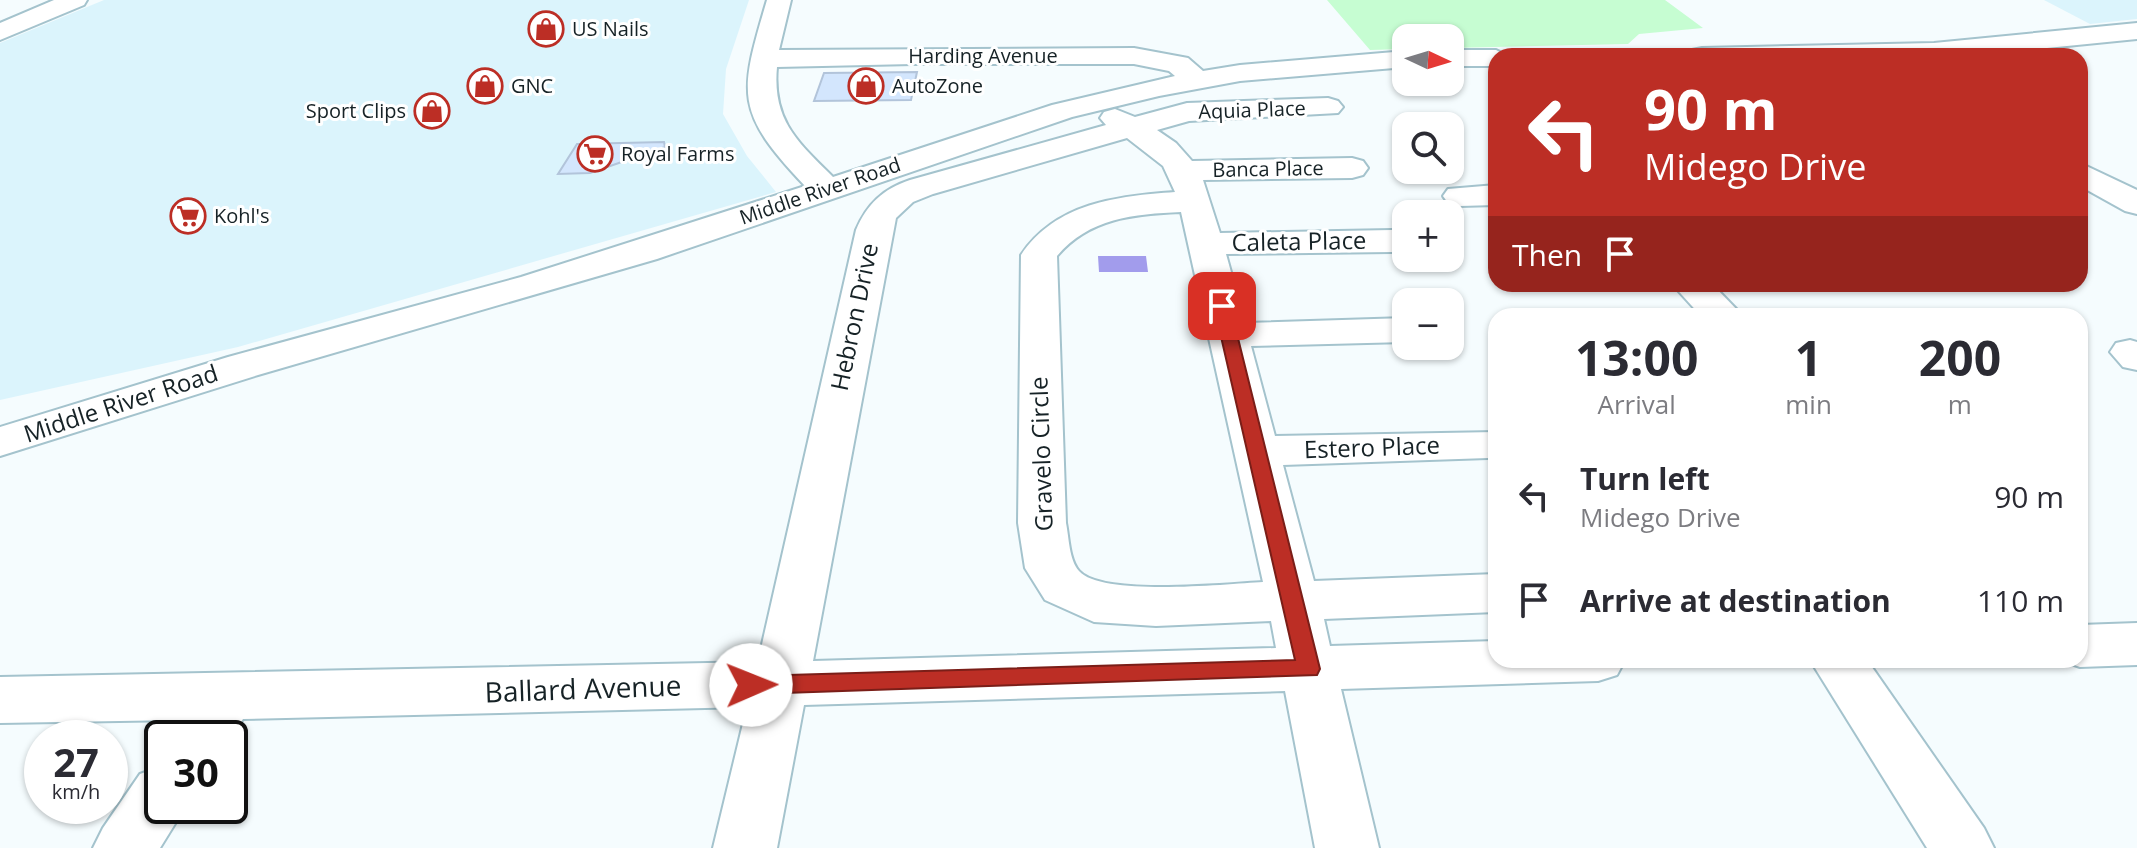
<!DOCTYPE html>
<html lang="en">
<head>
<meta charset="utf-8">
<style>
  :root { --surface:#fff; --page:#f2f2f3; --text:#2b2b33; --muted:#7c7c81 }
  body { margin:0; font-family:"Open Sans",sans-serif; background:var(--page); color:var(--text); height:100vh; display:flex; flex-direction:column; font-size:30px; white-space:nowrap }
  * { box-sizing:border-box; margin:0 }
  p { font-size:26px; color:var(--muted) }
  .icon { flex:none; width:44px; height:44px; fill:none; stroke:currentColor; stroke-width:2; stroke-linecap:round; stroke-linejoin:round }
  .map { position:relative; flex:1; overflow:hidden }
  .sheet { position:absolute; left:1488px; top:308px; width:600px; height:360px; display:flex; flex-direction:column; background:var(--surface); border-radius:24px; box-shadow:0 2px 6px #0004 }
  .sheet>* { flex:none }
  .top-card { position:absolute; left:1488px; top:48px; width:600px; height:244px; border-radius:24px; box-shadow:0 2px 6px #0004; background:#bc2e25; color:#fff; overflow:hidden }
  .needle { width:52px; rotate:94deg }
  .fabs { position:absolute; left:1392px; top:24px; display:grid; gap:16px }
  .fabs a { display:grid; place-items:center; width:72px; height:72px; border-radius:16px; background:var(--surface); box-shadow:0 2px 6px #0004; font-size:40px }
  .speed { position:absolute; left:24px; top:720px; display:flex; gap:16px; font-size:40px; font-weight:700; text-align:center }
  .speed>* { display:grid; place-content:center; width:104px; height:104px; border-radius:50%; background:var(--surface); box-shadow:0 2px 6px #0004; line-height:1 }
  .speed small { font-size:20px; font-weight:400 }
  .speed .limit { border:4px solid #111; border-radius:12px; background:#fff; color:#111 }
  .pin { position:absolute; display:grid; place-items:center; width:68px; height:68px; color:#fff; margin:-34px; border-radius:16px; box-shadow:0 4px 12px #0006 }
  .me { position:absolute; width:88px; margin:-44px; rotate:89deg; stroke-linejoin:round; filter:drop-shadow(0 0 6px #0008) }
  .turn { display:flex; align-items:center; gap:28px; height:168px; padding:0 24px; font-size:36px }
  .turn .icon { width:104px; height:104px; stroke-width:2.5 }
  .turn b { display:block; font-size:56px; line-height:68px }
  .then { display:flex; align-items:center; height:76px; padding:0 24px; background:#0003; gap:16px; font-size:30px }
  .eta { display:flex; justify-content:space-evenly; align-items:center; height:136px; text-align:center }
  .eta b { font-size:48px; font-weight:700; line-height:56px }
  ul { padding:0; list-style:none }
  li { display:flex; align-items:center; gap:24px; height:104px; padding:0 24px }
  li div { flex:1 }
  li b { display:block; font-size:30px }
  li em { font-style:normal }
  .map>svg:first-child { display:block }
</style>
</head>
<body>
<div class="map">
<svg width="2137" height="848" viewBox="0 0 2137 848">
  <rect width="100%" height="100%" fill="#f5fcfe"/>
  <!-- built -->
  <g fill="#dbf4fc">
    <polygon points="104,0 749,0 726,69 723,114 747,156 776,192 238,347 0,400 0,43"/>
    <polygon points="2044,0 2137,0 2137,19 2090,24"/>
  </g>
  <!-- green -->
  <polygon fill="#c6fdd2" points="1327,0 1665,0 1703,28 1639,34 1628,44 1450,48 1450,38 1406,38 1406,49 1370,50"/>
  <!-- water -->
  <polygon fill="#a29cec" points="1098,256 1146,256 1148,272 1099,272"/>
  <!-- building -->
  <g fill="#d3e6fd" stroke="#b2c4da" stroke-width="2">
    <polygon points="917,72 911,100 814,101 824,73"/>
    <polygon points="664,142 665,147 590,173 558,174 577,144"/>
  </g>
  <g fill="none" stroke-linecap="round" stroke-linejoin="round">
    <defs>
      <g id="minor">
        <path d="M767,0H791L779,50L1134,48L1188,58L1203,71L1240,65L1406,51V67L1240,81L1159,96L1072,117L657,259L258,375L0,456V427L228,357L521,277L805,186C734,111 739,95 767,0ZM913,64H1134L1169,71L1175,76L1052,105L833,177C798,142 772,121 777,67Z"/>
        <polygon points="2137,23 2137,39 1965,56 1688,56 1692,50 1702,48 1934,43"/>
        <polygon points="1450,50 1496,50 1508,56 1496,56 1496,66 1450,66"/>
        <path d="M1328,98L1338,101L1343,107L1338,113L1189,121L1157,130L1176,143L1192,161L1352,158L1363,161L1368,168L1363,175L1352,178L1203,180L1220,233L1392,230L1406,235L1405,249L1392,252L1226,254L1245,323L1406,318V342L1251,346L1275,436L1496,432V456L1488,458L1283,465L1314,581L1496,574V612L1324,619L1330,646L1496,641V660H1625L1617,675L1598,681L1341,689L1379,848H1315L1285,691L804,705L777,848H713L747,707L243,719L230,739L170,738L179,720L0,723V677L758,662L856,230C867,204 883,189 910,180L1106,125L1100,118L1104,112L1115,109L1135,117L1187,103ZM1127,138L1163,166L1175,192C1117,196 1056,203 1021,255L1018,523L1025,568L1045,600L1094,622L1156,626L1271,621L1276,648L813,661L896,218L913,202L933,194ZM1181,212L1263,582C1226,584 1102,597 1079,571C1069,560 1069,537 1066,523L1057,256C1089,218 1134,214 1181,212Z"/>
        <polygon points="2080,163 2137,190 2137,214 2125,211 2080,186"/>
        <polygon points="1496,185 1496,205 1460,206 1448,203 1443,196 1448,189"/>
        <polygon points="1672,284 1712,284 1743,316 1701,316"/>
        <polygon points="2130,340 2137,342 2137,370 2123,367 2110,352 2116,343"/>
        <polygon points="2137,623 2137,665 2080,667 2060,660 2080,660 2080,625"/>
        <polygon points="1810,660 1867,660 1984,828 1994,848 1927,848"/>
        <polygon points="162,766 162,806 186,806 160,848 93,848 103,828 140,774"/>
      </g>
      <polygon id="major" points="54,0 87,0 84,5 0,40 0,23"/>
    </defs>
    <!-- minor casing -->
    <use href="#minor" stroke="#a4c3cd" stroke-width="4"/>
    <!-- major casing -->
    <use href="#major" stroke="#a4c3cd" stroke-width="4"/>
    <!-- minor -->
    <use href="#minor" fill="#fff" fill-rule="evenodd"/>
    <!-- major -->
    <use href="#major" fill="#fff" fill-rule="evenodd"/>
  </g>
  <!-- route -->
  <polygon fill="#bc2e25" stroke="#7a1e18" stroke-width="2" points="1222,301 1230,306 1320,669 1317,675 751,694 742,691 739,685 742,678 751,676 1295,660 1214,306"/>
  <!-- icons -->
  <defs>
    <symbol id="shop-ring" viewBox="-11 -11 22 22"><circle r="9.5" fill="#fff" stroke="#bc2e25" stroke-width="1.5"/><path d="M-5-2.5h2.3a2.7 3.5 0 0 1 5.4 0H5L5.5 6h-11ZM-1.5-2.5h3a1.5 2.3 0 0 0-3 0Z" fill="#bc2e25"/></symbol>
    <symbol id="supermarket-ring" viewBox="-11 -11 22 22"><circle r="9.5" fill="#fff" stroke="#bc2e25" stroke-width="1.5"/><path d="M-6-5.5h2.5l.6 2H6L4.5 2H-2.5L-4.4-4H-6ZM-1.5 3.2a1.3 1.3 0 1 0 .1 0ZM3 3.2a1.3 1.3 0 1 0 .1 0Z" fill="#bc2e25"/></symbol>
  </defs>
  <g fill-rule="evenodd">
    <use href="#shop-ring" x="526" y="9" width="40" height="40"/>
    <use href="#shop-ring" x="465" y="66" width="40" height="40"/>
    <use href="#shop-ring" x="846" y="66" width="40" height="40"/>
    <use href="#shop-ring" x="412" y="91" width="40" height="40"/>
    <use href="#supermarket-ring" x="575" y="134" width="40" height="40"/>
    <use href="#supermarket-ring" x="168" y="196" width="40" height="40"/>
  </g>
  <g text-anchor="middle" stroke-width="6" stroke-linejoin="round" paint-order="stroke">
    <!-- far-poi labels -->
    <g font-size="20" fill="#162226" stroke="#fff" text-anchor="start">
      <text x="572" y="36">US Nails</text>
      <text x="511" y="93">GNC</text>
      <text x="892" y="93">AutoZone</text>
      <text x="406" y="118" text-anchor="end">Sport Clips</text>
      <text x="621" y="161">Royal Farms</text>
      <text x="214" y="223">Kohl's</text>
    </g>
    <!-- far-street labels -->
    <g font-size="20" fill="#162226" stroke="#fff">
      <text x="983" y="63">Harding Avenue</text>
      <text transform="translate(1252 110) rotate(-2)" y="7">Aquia Place</text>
      <text transform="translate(1268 169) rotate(-1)" y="7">Banca Place</text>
      <text transform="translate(820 191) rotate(-19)" y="7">Middle River Road</text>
    </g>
    <!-- street labels -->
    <g font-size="24" fill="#162226" stroke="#fff">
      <text transform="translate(1299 242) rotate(-1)" y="8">Caleta Place</text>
      <text transform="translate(855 317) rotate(-78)" y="8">Hebron Drive</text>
      <text transform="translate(121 404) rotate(-18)" y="8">Middle River Road</text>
      <text transform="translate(1372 448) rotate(-2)" y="8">Estero Place</text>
      <text transform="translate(1042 454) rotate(-92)" y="8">Gravelo Circle</text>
    </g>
    <!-- near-street labels -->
    <g font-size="28" fill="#162226" stroke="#fff">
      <text transform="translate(583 689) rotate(-2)" y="10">Ballard Avenue</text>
    </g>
  </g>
</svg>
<div class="fabs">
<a><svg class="needle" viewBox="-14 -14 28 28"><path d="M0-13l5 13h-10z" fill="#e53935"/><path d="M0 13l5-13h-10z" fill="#7c7c81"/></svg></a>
<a><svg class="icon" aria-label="search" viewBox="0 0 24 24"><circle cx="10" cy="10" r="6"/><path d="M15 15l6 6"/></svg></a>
<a>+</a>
<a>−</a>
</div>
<div class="speed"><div>27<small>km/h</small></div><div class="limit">30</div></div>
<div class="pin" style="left:1222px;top:306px;background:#d93025"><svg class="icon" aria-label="arrive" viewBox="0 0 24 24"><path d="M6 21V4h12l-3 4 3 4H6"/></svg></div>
<svg class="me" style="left:751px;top:685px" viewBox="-20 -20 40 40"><circle r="19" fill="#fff"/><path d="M0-13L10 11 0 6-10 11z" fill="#bc2e25"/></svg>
<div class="top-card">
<div class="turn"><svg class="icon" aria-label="left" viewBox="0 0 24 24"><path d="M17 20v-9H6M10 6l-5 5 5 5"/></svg><div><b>90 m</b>Midego Drive</div></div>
<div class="then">Then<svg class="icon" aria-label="arrive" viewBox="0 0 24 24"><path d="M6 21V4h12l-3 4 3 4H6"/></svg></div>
</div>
<section class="sheet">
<div class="eta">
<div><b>13:00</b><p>Arrival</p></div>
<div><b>1</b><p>min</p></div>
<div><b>200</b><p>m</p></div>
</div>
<ul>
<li><svg class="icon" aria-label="left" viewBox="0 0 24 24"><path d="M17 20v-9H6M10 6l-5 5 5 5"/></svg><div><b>Turn left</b><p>Midego Drive</p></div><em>90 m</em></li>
<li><svg class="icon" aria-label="arrive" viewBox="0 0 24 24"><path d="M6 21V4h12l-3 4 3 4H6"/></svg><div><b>Arrive at destination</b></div><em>110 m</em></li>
</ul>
</section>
</div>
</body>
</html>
